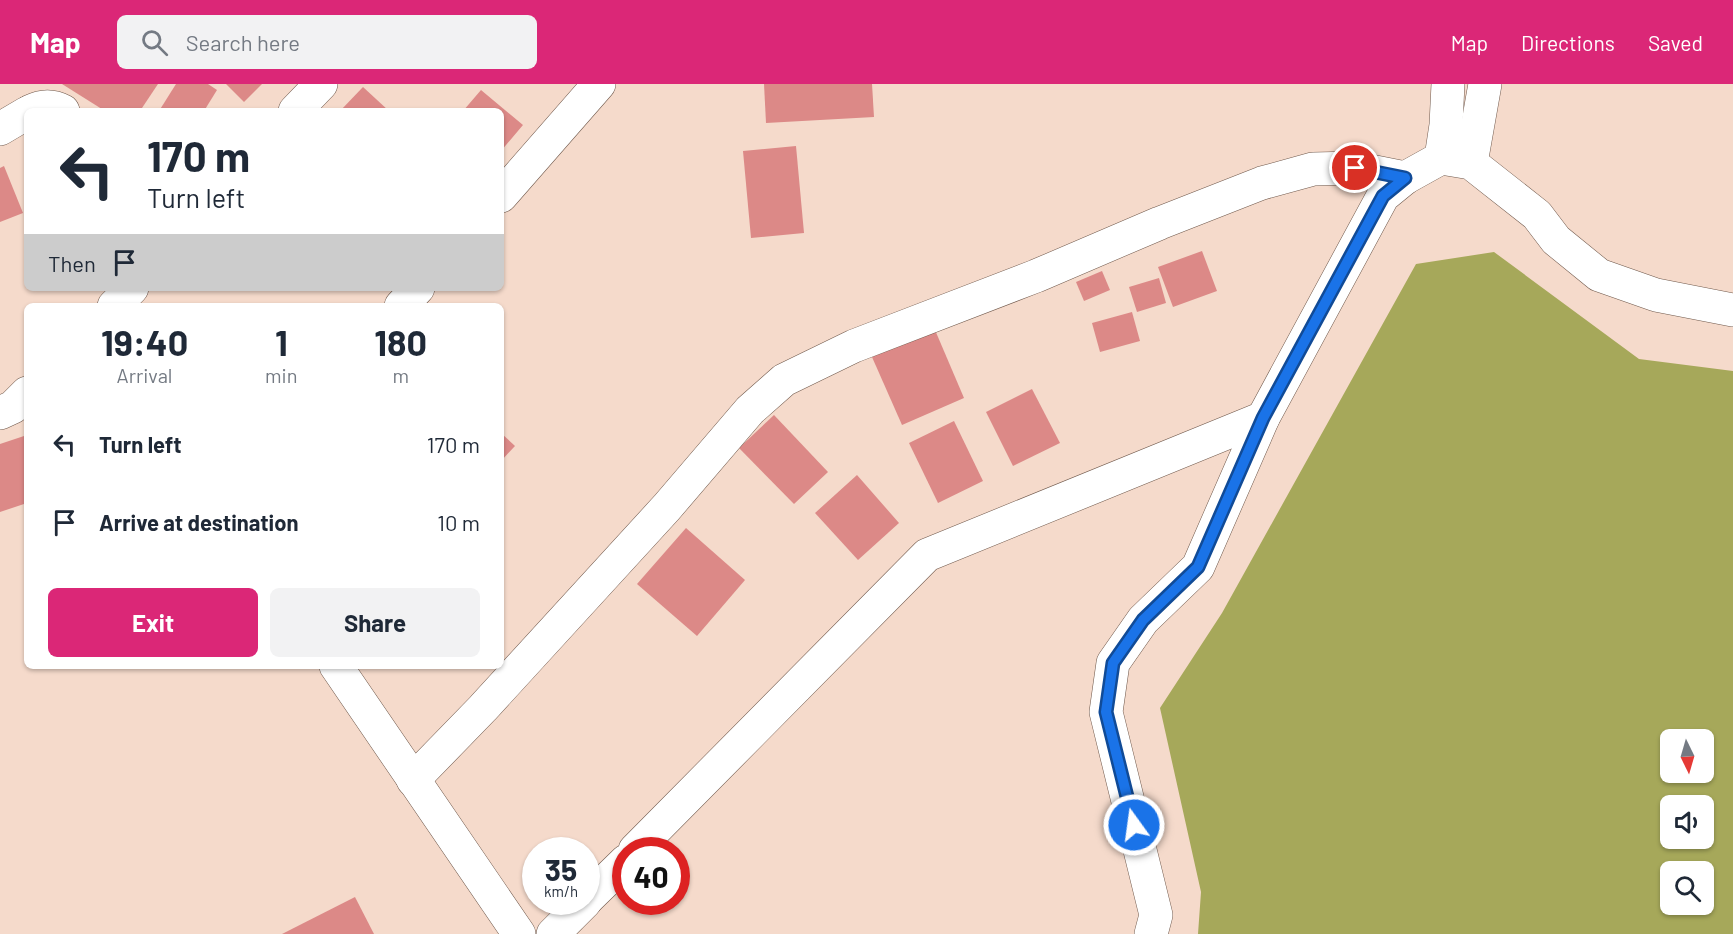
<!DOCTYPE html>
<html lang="en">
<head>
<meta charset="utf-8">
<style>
  :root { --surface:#fff; --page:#f2f2f3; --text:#1f2937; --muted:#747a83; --accent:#db2777 }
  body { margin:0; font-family:Barlow,sans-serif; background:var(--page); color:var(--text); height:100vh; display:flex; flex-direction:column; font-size:22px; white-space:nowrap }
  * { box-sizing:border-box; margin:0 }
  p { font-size:20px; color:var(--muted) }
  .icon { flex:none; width:33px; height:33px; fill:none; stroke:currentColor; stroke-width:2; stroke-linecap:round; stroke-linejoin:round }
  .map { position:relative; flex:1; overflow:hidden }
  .side { position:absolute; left:24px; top:219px; width:480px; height:366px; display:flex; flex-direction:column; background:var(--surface); border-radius:9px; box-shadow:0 2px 4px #0004 }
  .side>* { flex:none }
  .guide { position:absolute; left:24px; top:24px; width:480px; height:183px; border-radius:9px; box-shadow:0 2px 4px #0004; background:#fff; color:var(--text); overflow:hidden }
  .needle { width:39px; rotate:175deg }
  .tools { position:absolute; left:1660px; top:645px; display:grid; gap:12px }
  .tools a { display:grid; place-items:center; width:54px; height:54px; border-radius:9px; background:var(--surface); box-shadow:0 2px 4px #0004; font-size:30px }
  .speed { position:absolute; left:522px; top:753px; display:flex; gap:12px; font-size:30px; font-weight:700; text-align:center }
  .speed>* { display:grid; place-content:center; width:78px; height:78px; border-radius:50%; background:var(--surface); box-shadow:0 2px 4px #0004; line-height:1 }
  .speed small { font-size:15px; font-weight:400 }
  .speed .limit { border:9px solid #d22; background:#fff; color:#111 }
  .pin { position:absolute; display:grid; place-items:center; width:51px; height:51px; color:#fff; margin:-26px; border:3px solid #fff; border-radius:50%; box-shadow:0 2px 6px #0007 }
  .me { position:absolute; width:66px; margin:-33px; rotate:346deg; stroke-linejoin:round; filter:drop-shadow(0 0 4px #0008) }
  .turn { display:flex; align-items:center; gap:21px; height:126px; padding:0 24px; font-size:27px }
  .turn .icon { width:78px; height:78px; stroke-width:2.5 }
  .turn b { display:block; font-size:42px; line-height:51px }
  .then { display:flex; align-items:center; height:57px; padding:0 24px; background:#0003; gap:12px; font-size:22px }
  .eta { display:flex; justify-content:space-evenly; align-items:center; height:102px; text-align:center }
  .eta b { font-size:36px; font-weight:700; line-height:42px }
  .action { display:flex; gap:12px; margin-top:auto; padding:12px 24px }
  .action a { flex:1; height:69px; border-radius:9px; background:var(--accent); color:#fff; font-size:24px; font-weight:700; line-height:69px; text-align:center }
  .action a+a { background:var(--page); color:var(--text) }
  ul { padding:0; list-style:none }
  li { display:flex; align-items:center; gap:18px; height:78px; padding:0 24px }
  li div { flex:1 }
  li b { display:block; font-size:22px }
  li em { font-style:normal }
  header { display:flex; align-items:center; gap:36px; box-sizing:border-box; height:84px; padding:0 30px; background:var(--accent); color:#fff }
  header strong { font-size:28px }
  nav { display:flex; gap:33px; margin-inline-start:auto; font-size:21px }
  .search { width:420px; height:54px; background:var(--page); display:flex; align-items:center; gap:15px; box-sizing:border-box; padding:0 21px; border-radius:9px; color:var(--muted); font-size:22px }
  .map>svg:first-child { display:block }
</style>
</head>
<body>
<header>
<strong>Map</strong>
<div class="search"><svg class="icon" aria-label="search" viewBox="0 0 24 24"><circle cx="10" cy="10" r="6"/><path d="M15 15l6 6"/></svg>Search here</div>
<nav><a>Map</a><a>Directions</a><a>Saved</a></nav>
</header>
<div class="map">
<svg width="1733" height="850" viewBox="0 0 1733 850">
  <rect width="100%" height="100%" fill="#f5dacb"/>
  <!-- forest -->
  <path fill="#a6a85a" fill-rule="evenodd" d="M1494,168L1639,275L1733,287V850H1198L1201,808L1160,624L1222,529L1416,180ZM1671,656H1704V688H1671ZM1671,722H1704V754H1671ZM1671,788H1704V820H1671Z"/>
  <!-- building -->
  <g fill="#dc8987">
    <polygon points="62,0 158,0 140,27 105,27"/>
    <polygon points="176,0 208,0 217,6 204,27 159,27"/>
    <polygon points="226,0 262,0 244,18"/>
    <polygon points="764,0 872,0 874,33 766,39"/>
    <polygon points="363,3 389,27 340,27"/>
    <polygon points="481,6 523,41 501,67 501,27 463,27"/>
    <polygon points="796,62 804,149 751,154 743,67"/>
    <polygon points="4,82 23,129 0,138 0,84"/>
    <polygon points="1202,167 1217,207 1173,223 1158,183"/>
    <polygon points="1102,187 1110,206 1084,217 1076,198"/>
    <polygon points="1159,194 1166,219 1137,228 1129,203"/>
    <polygon points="1132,228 1140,257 1100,268 1092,239"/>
    <polygon points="935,246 964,314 902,341 872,273"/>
    <polygon points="1032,305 1060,359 1013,382 986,328"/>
    <polygon points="774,331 828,388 794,420 739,364"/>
    <polygon points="954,337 983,397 938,419 909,359"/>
    <polygon points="501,349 515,362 501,377"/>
    <polygon points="27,351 27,419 0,428 0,360"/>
    <polygon points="857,391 899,439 858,476 815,429"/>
    <polygon points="686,444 745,496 697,552 637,500"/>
    <polygon points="355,813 374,850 282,850"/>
  </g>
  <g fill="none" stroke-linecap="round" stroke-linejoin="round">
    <defs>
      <g id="minor">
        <path d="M31,27C43,21 52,21 63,27"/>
        <polyline points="295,27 321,0"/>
        <polyline points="0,45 27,29"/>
        <polyline points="1441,74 1446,41 1448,0"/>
        <polyline points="1471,79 1485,0"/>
        <polyline points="501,112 599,0"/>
        <polyline points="114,222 132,204"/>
        <polyline points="401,222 418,204"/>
        <polyline points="0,329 13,323 27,309"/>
        <polyline points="336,582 519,850"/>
        <polyline points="413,696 483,624 667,423 750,326 784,296 854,262 1036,192 1160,139 1262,99 1313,85 1355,84 1405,94"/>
      </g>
      <g id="tertiary">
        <polyline points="635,766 927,471 1263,334"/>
        <polyline points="586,816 626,777"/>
        <polyline points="553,850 585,818"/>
        <polyline points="1151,850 1156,831 1106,628 1113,579 1143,536 1198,483 1263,334 1383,112 1405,94 1441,74 1471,79 1537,131 1556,156 1599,191 1656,211 1733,226"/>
      </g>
    </defs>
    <!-- minor casing -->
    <use href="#minor" stroke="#70594c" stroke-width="34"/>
    <!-- tertiary casing -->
    <use href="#tertiary" stroke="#70594c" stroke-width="34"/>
    <!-- minor -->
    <use href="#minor" stroke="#fff" stroke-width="33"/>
    <!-- tertiary -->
    <use href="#tertiary" stroke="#fff" stroke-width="33"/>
  </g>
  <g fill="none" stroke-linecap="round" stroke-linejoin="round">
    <defs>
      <polyline id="route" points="1134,741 1106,628 1113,579 1143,536 1198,483 1263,334 1383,112 1405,94 1355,84"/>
    </defs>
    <!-- route casing -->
    <use href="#route" stroke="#114b97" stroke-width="15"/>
    <!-- route -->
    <use href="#route" stroke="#1a73e8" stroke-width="10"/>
  </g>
</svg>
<div class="tools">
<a><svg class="needle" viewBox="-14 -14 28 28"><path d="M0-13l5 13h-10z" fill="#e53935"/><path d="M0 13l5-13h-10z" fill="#747a83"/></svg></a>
<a><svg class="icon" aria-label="sound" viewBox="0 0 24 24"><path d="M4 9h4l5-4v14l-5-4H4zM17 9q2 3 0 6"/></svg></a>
<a><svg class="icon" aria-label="search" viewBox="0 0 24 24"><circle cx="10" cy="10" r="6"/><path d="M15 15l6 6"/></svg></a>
</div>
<div class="speed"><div>35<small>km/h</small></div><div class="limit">40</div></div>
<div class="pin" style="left:1355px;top:84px;background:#d93025"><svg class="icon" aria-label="arrive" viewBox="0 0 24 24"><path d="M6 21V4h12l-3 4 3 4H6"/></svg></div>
<svg class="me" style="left:1134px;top:741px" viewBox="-20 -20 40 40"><circle r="17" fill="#1a73e8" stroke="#fff" stroke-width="3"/><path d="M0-11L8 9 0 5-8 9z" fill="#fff"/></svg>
<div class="guide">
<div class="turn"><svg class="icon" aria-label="left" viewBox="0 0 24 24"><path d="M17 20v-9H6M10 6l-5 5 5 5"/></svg><div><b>170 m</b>Turn left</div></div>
<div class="then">Then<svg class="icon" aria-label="arrive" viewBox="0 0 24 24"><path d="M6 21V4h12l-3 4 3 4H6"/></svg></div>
</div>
<section class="side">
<div class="eta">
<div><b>19:40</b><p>Arrival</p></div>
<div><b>1</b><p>min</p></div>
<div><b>180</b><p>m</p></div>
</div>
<ul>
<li><svg class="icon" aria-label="left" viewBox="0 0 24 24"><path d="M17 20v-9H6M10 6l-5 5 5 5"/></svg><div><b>Turn left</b></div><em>170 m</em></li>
<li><svg class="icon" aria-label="arrive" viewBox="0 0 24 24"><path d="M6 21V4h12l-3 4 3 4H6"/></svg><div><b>Arrive at destination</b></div><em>10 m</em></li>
</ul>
<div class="action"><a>Exit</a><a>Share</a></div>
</section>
</div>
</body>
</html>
